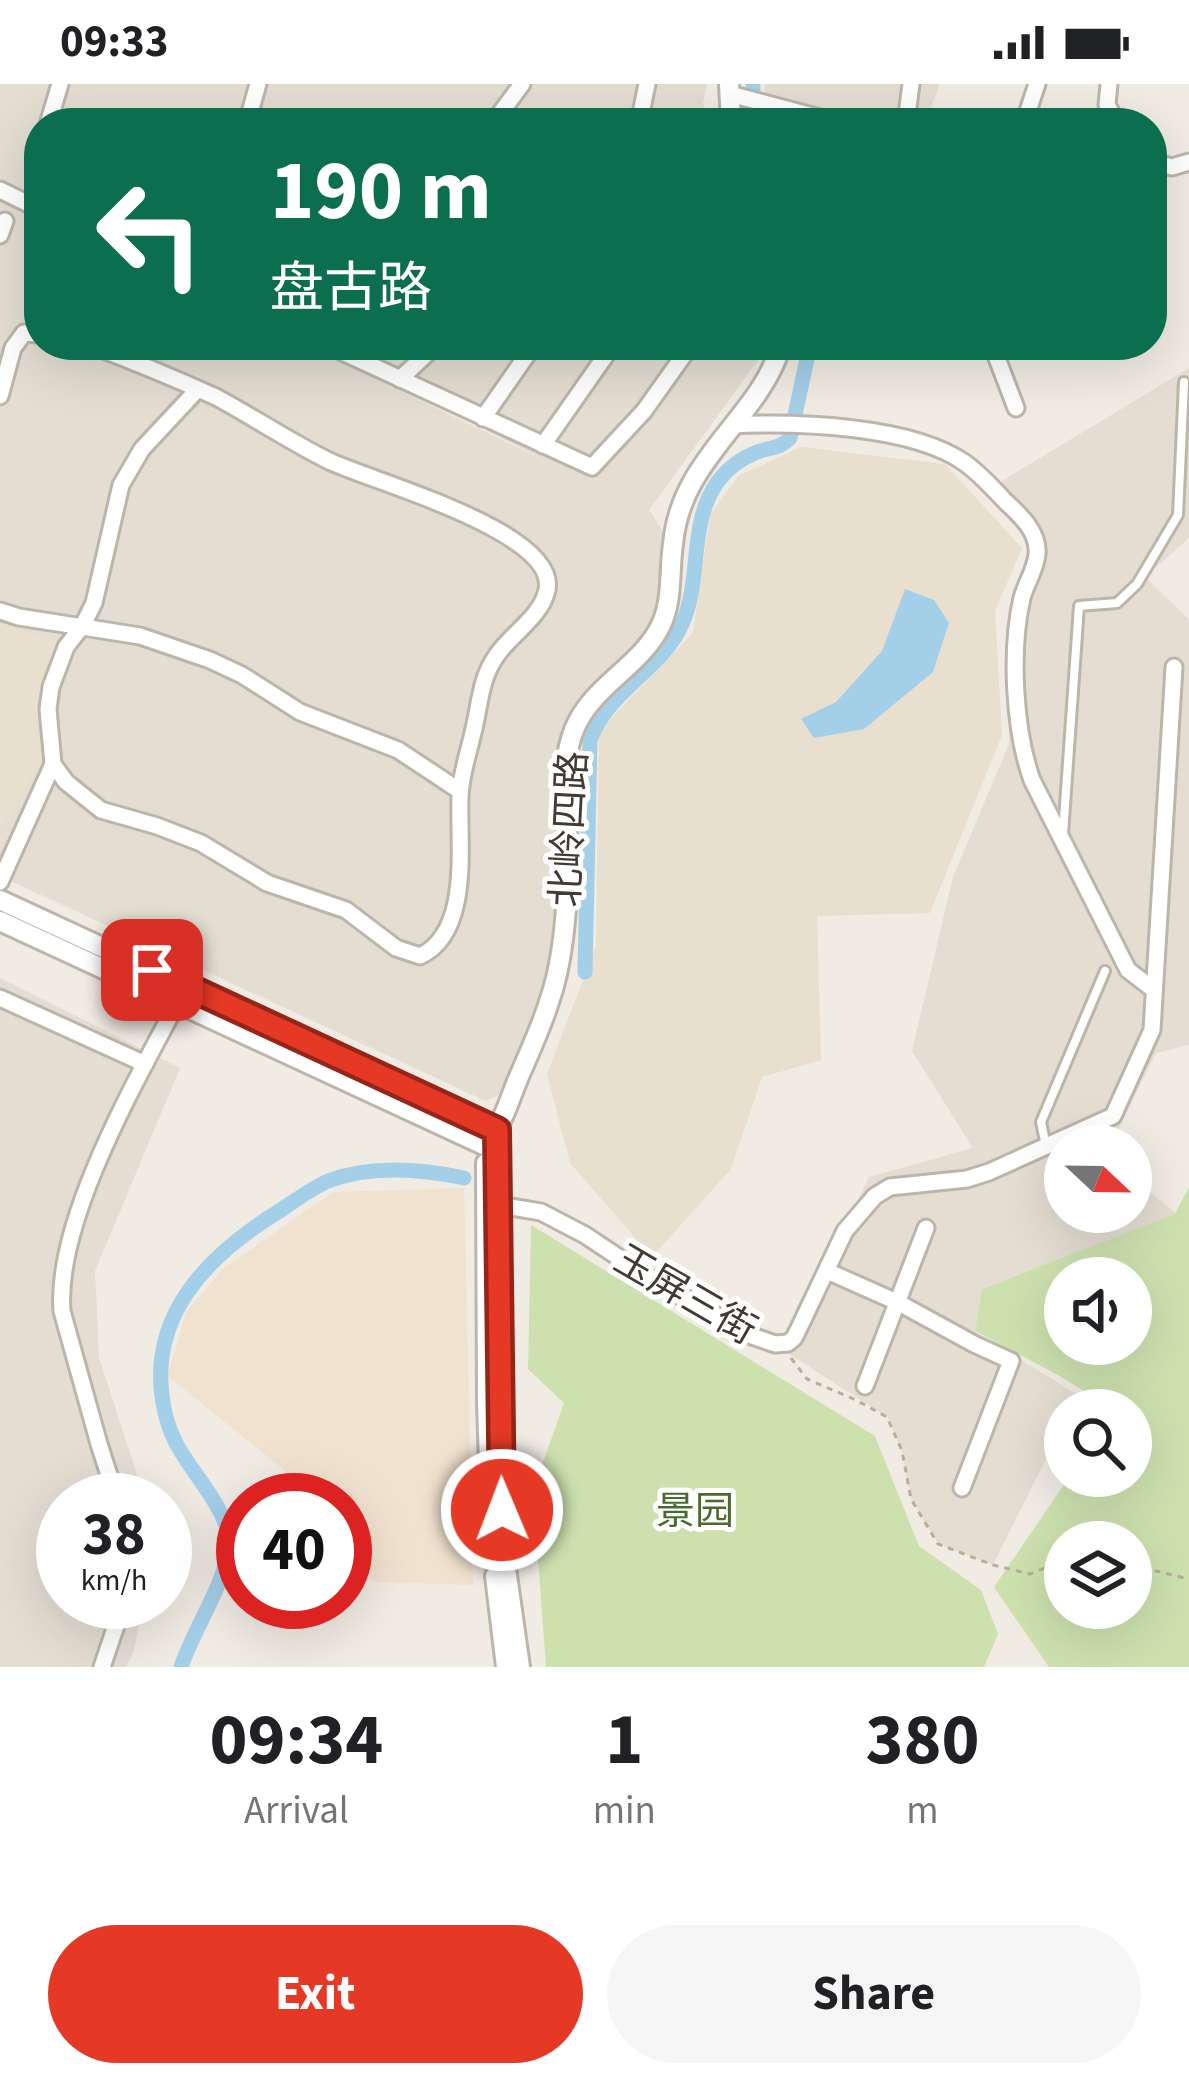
<!DOCTYPE html>
<html lang="en">
<head>
<meta charset="utf-8">
<style>
  :root { --surface:#fff; --page:#f6f6f6; --text:#202124; --muted:#757577; --accent:#e53925 }
  body { margin:0; font-family:"Source Sans 3","Noto Sans SC",sans-serif; background:var(--page); color:var(--text); height:100vh; display:flex; flex-direction:column; font-size:45px; white-space:nowrap }
  * { box-sizing:border-box; margin:0 }
  p { font-size:39px; color:var(--muted) }
  .icon { flex:none; width:66px; height:66px; fill:none; stroke:currentColor; stroke-width:2; stroke-linecap:round; stroke-linejoin:round }
  .map { position:relative; height:1583px; overflow:hidden }
  .sheet { display:flex; flex-direction:column; background:var(--surface); flex:1 }
  .sheet>* { flex:none }
  .banner { position:absolute; left:24px; top:24px; width:1143px; height:252px; border-radius:48px; box-shadow:0 12px 48px #0002; background:#0b6e4f; color:#fff; overflow:hidden }
  .needle { width:78px; rotate:112deg }
  .fabs { position:absolute; left:1044px; top:1041px; display:grid; gap:24px }
  .fabs a { display:grid; place-items:center; width:108px; height:108px; border-radius:50%; background:var(--surface); box-shadow:0 12px 48px #0002; font-size:60px }
  .speed { position:absolute; left:36px; top:1389px; display:flex; gap:24px; font-size:60px; font-weight:700; text-align:center }
  .speed>* { display:grid; place-content:center; width:156px; height:156px; border-radius:50%; background:var(--surface); box-shadow:0 12px 48px #0002; line-height:1 }
  .speed small { font-size:30px; font-weight:400 }
  .speed .limit { border:18px solid #d22; background:#fff; color:#111 }
  .pin { position:absolute; display:grid; place-items:center; width:102px; height:102px; color:#fff; margin:-51px; border-radius:24px; box-shadow:0 6px 18px #0006 }
  .me { position:absolute; width:132px; margin:-66px; rotate:359deg; stroke-linejoin:round; filter:drop-shadow(0 0 9px #0008) }
  .turn { display:flex; align-items:center; gap:42px; height:252px; padding:0 48px; font-size:54px }
  .turn .icon { width:156px; height:156px; stroke-width:2.5 }
  .turn b { display:block; font-size:84px; line-height:102px }
  .eta { display:flex; justify-content:space-evenly; align-items:center; height:204px; text-align:center }
  .eta b { font-size:72px; font-weight:700; line-height:84px }
  .action { display:flex; gap:24px; margin-top:auto; padding:24px 48px }
  .action a { flex:1; height:138px; border-radius:72px; background:var(--accent); color:#fff; font-size:48px; font-weight:700; line-height:138px; text-align:center }
  .action a+a { background:var(--page); color:var(--text) }
  .status { display:flex; justify-content:space-between; align-items:center; height:84px; padding:0 60px; background:var(--surface); direction:ltr }
  .status svg { height:33px; fill:currentColor }
  .map>svg:first-child { display:block }
</style>
</head>
<body>
<div class="status"><b>09:33</b><svg viewBox="0 0 49 12"><path d="M0 12V9h3v3zM5 12V6h3v6zM10 12V3h3v9zM15 12V0h3v12zM26 1h20v11H26zM47 4h2v5h-2z"/></svg></div>
<div class="map">
<svg width="1189" height="1583" viewBox="0 0 1189 1583">
  <rect width="100%" height="100%" fill="#f0ebe3"/>
  <!-- residential -->
  <g fill="#e3ddd2">
    <polygon points="0,0 707,0 703,19 707,39 39,39 39,124 0,106"/>
    <polygon points="765,0 940,0 925,39 763,39"/>
    <polygon points="0,113 39,132 39,261 306,261 554,381 320,261 769,261 649,426 672,461 660,541 588,620 566,702 551,915 501,1010 486,1017 0,792"/>
    <polygon points="1189,284 1189,454 1145,493 1189,536 1189,961 1156,969 1110,1062 1065,1062 1065,1128 1131,1128 1131,1091 1176,1130 982,1205 975,1248 1078,1311 1071,1326 1065,1326 1065,1337 993,1481 938,1460 911,1415 902,1367 887,1333 785,1267 869,1093 973,1064 912,967 953,793 1009,660 1009,523 1035,455 992,403"/>
    <polygon points="0,894 180,984 95,1187 99,1274 135,1384 141,1416 63,1416 63,1518 144,1518 133,1569 126,1583 0,1583"/>
  </g>
  <!-- commercial -->
  <polygon fill="#f1e1cf" points="464,1104 473,1501 376,1498 345,1484 345,1416 321,1416 168,1292 186,1228 224,1184 333,1108"/>
  <!-- education -->
  <g fill="#e8dfce">
    <polygon points="801,363 945,380 1022,464 995,527 1002,651 930,829 817,832 821,976 762,993 731,1085 652,1173 570,1079 547,990 596,862 599,647 693,549 710,431 738,392"/>
    <polygon points="0,539 57,557 40,616 37,644 43,674 0,746"/>
  </g>
  <!-- green -->
  <g fill="#cde1af" fill-rule="evenodd">
    <path d="M1189,1103V1583H1049L994,1503L1070,1392H1131V1326H1115L1058,1291L975,1247L982,1205L1175,1130ZM1065,1194H1131V1260H1065ZM1065,1458H1131V1524H1065Z"/>
    <polygon points="531,1141 875,1352 919,1462 981,1506 998,1550 984,1583 546,1583 533,1407 564,1319 528,1285"/>
  </g>
  <!-- water -->
  <polygon fill="#a4cfe8" points="905,505 934,516 949,539 933,588 864,645 814,654 801,635 836,618 882,567"/>
  <g fill="none" stroke-linecap="round" stroke-linejoin="round">
    <!-- canal -->
    <g stroke="#a4cfe8" stroke-width="15">
      <polyline points="752,39 753,0"/>
      <path d="M585,888L590,656C609,605 662,586 682,540C703,493 687,439 719,396C729,383 742,374 757,368C771,363 779,365 790,354L810,261"/>
      <path d="M181,1583C192,1549 226,1497 229,1464C232,1428 191,1389 176,1359C171,1349 166,1335 164,1324C145,1232 209,1170 281,1126C296,1116 312,1104 328,1097C371,1081 421,1085 464,1094"/>
    </g>
    <defs>
      <g id="service">
        <polyline points="1063,750 1079,522 1117,519 1137,500 1178,431 1184,298"/>
        <polyline points="1046,1062 1041,1038 1105,887"/>
      </g>
      <g id="minor">
        <polyline points="1109,0 1107,21 1117,39"/>
        <polyline points="730,10 839,39"/>
        <polyline points="55,39 49,37 60,0"/>
        <polyline points="247,39 258,0"/>
        <polyline points="493,39 522,0"/>
        <polyline points="639,39 647,0"/>
        <polyline points="910,39 907,31 911,0"/>
        <polyline points="1024,39 1037,0"/>
        <polyline points="1152,78 1172,83 1189,78"/>
        <polyline points="0,106 39,125"/>
        <polyline points="0,151 5,137"/>
        <path d="M90,261C133,277 174,294 216,313C253,333 289,357 327,376C369,397 559,447 547,506C541,533 512,549 497,571C480,594 480,621 473,649C468,670 461,690 460,712C458,759 472,848 420,872L396,864L346,826L267,799L201,759L157,742L101,726L66,698L53,680L48,625L51,603L66,563L83,541L94,519L121,401L142,365L198,305"/>
        <polyline points="327,261 592,383 644,327 691,261"/>
        <polyline points="992,261 1016,324"/>
        <polyline points="400,295 436,261"/>
        <polyline points="0,312 13,264 24,249 39,250"/>
        <polyline points="483,334 534,261"/>
        <path d="M732,341C796,338 911,341 965,379C980,390 993,404 1005,417C1020,431 1039,448 1037,470C1036,485 1026,499 1022,514C1010,566 1014,646 1032,696L1128,886L1154,906"/>
        <polyline points="543,361 613,261"/>
        <polyline points="0,527 19,533 140,552 210,576 242,591 300,628 398,666 460,707"/>
        <polyline points="0,798 53,680"/>
        <polyline points="0,914 145,980"/>
        <polyline points="499,1121 541,1128 585,1151 654,1197 752,1252 775,1260 788,1259 794,1254 800,1242 845,1147 875,1112 890,1103 967,1095 989,1088 1113,1032 1152,946 1174,583"/>
        <polyline points="827,1187 899,1219 974,1260 1011,1277 962,1404"/>
        <polyline points="865,1302 926,1144"/>
        <path d="M117,1416L99,1360L62,1227C55,1138 135,999 177,919"/>
        <polyline points="102,1583 124,1518"/>
      </g>
      <g id="tertiary">
        <polyline points="729,0 731,39"/>
        <polyline points="0,816 497,1046 503,1463 520,1583"/>
        <polyline points="0,837 486,1062"/>
        <path d="M492,1053C504,1036 510,1014 518,995C529,969 541,944 549,918C563,879 566,832 568,791C570,744 556,691 574,646C591,602 641,583 661,541C673,515 669,487 673,460C675,439 682,417 692,399C718,351 766,314 781,261"/>
        <polyline points="486,1079 487,1319 490,1411"/>
        <polyline points="495,1492 506,1583"/>
      </g>
    </defs>
    <!-- service casing -->
    <use href="#service" stroke="#bdb5aa" stroke-width="14"/>
    <!-- minor casing -->
    <use href="#minor" stroke="#bdb5aa" stroke-width="21"/>
    <!-- tertiary casing -->
    <use href="#tertiary" stroke="#bdb5aa" stroke-width="24"/>
    <!-- path -->
    <g stroke="#baad9a" stroke-width="3" stroke-dasharray="6 6" stroke-linecap="butt">
      <polyline points="791,1274 807,1295 856,1316 887,1333 902,1367 911,1415 938,1460 993,1481 1030,1490 1065,1476"/>
      <polyline points="1131,1481 1189,1495"/>
    </g>
    <!-- service -->
    <use href="#service" stroke="#fff" stroke-width="8"/>
    <!-- minor -->
    <use href="#minor" stroke="#fff" stroke-width="15"/>
    <!-- tertiary -->
    <use href="#tertiary" stroke="#fff" stroke-width="18"/>
  </g>
  <g fill="none" stroke-linecap="round" stroke-linejoin="round">
    <defs>
      <polyline id="route" points="152,886 497,1046 502,1426"/>
    </defs>
    <!-- route casing -->
    <use href="#route" stroke="#952518" stroke-width="30"/>
    <!-- route -->
    <use href="#route" stroke="#e53925" stroke-width="21"/>
  </g>
  <g text-anchor="middle" stroke-width="10" stroke-linejoin="round" paint-order="stroke">
    <!-- street labels -->
    <g font-size="39" fill="#413b34" stroke="#fff">
      <text transform="translate(568 745) rotate(-87)" y="14">北岭四路</text>
      <text transform="translate(686 1210) rotate(30)" y="14">玉屏三街</text>
    </g>
    <!-- park labels -->
    <g font-size="39" fill="#486c2e" stroke="#fff">
      <text x="695" y="1440">景园</text>
    </g>
  </g>
</svg>
<div class="fabs">
<a><svg class="needle" viewBox="-14 -14 28 28"><path d="M0-13l5 13h-10z" fill="#e53935"/><path d="M0 13l5-13h-10z" fill="#757577"/></svg></a>
<a><svg class="icon" aria-label="sound" viewBox="0 0 24 24"><path d="M4 9h4l5-4v14l-5-4H4zM17 9q2 3 0 6"/></svg></a>
<a><svg class="icon" aria-label="search" viewBox="0 0 24 24"><circle cx="10" cy="10" r="6"/><path d="M15 15l6 6"/></svg></a>
<a><svg class="icon" aria-label="layers" viewBox="0 0 24 24"><path d="M12 4l9 5-9 5-9-5zM3 14l9 5 9-5"/></svg></a>
</div>
<div class="speed"><div>38<small>km/h</small></div><div class="limit">40</div></div>
<div class="pin" style="left:152px;top:886px;background:#d93025"><svg class="icon" aria-label="arrive" viewBox="0 0 24 24"><path d="M6 21V4h12l-3 4 3 4H6"/></svg></div>
<svg class="me" style="left:502px;top:1426px" viewBox="-20 -20 40 40"><circle r="17" fill="#e53925" stroke="#fff" stroke-width="3"/><path d="M0-11L8 9 0 5-8 9z" fill="#fff"/></svg>
<div class="banner">
<div class="turn"><svg class="icon" aria-label="left" viewBox="0 0 24 24"><path d="M17 20v-9H6M10 6l-5 5 5 5"/></svg><div><b>190 m</b>盘古路</div></div>
</div>
</div>
<section class="sheet">
<div class="eta">
<div><b>09:34</b><p>Arrival</p></div>
<div><b>1</b><p>min</p></div>
<div><b>380</b><p>m</p></div>
</div>
<div class="action"><a>Exit</a><a>Share</a></div>
</section>
</body>
</html>
